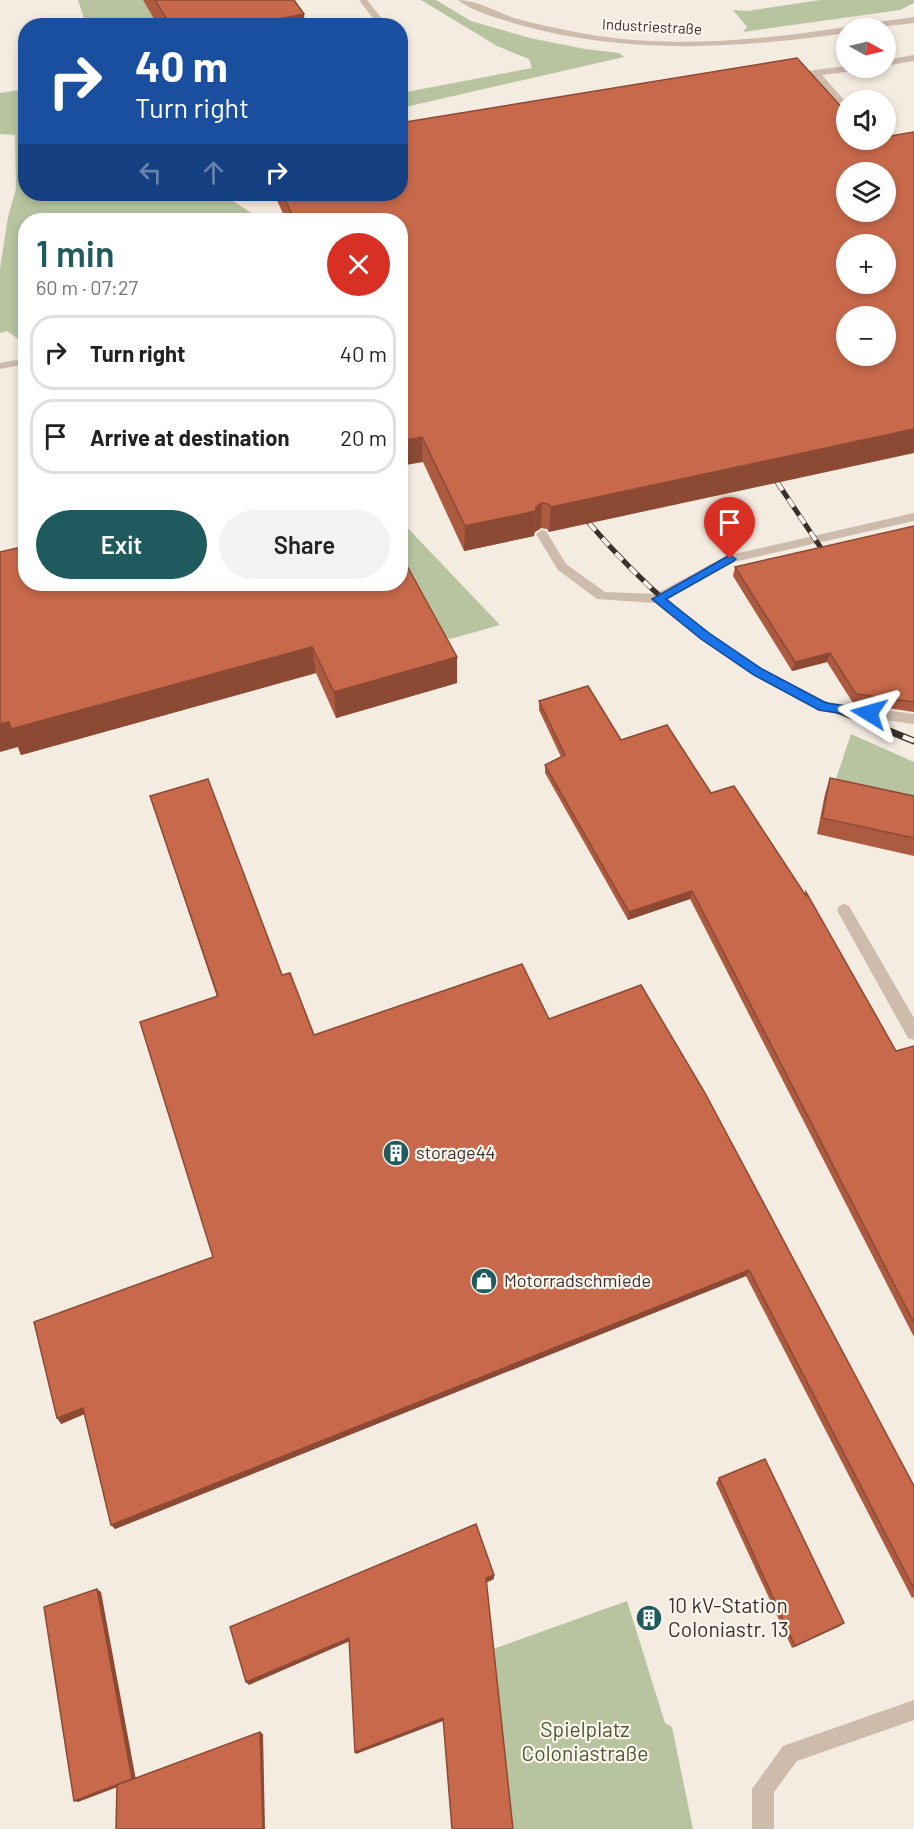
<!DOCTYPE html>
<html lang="en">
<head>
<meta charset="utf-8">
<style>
  :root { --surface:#fff; --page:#f2f2f2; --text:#222; --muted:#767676; --line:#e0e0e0; --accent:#1f5a5e }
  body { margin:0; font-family:Barlow,sans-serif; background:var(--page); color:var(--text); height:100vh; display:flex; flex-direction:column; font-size:22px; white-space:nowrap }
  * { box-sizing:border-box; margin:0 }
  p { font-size:20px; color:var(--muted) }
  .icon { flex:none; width:33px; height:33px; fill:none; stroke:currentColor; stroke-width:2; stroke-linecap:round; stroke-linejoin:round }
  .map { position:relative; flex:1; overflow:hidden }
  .sheet { position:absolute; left:18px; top:213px; width:390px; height:378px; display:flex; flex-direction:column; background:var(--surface); border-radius:24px; box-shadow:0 3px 9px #0003 }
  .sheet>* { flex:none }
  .banner { position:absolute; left:18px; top:18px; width:390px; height:183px; border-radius:24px; box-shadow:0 3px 9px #0003; background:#1a4fa0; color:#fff; overflow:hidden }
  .needle { width:39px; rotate:98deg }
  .controls { position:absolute; left:836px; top:18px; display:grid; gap:12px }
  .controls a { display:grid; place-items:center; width:60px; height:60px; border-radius:50%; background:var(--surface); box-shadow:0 3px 9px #0003; font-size:30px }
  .pin { position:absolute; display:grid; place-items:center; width:51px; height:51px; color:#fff; margin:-62px -26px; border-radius:50% 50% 50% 0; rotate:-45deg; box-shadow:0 0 6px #0007 }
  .pin .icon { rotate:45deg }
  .me { position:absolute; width:66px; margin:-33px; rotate:278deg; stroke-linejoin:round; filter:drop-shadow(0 0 4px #0008) }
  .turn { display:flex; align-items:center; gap:21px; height:126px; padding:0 18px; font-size:27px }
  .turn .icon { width:78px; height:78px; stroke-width:2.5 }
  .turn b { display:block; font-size:42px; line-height:51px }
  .lanes { display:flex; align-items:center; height:57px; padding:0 18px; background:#0003; justify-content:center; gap:30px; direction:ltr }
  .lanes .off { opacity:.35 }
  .round { display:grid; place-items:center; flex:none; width:63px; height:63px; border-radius:32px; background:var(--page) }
  .summary { display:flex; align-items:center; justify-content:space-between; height:102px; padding:0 18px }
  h1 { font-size:36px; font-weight:600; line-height:45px; color:var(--accent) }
  .action { display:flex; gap:12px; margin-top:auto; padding:12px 18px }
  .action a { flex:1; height:69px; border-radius:36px; background:var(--accent); color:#fff; font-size:24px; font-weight:600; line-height:69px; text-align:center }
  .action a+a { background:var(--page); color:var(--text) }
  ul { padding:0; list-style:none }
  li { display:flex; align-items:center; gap:18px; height:75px; margin:0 12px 9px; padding:0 6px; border:3px solid var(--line); border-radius:24px }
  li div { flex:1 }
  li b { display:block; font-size:22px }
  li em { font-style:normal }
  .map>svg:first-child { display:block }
</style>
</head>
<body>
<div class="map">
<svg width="914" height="1829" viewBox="0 0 914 1829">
  <rect width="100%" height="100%" fill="#f4ebe1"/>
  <!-- green -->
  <g fill="#b8c4a0">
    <polygon points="78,0 143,0 158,25 86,25"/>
    <polygon points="421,0 436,0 471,21 530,38 585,49 619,53 624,57 401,108 401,93 532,68 529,59 497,46"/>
    <polygon points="820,0 914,0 914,3 900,10 743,32 747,27 733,10 748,11"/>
    <polygon points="25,89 26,194 222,194 262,220 26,220 25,344 7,331 0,333 0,269 8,217 16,189 15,135 0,134 0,93"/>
    <polygon points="400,520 500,625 450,639 431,629 401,572"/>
    <polygon points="851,734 914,762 914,811 834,785"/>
    <polygon points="627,1601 665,1723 672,1727 693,1829 513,1829 493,1649"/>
  </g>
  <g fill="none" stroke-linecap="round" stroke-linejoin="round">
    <!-- minor -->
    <g fill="#cdbbac" fill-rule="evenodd">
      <polygon points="359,0 367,0 388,26 379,26"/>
      <path d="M458,0C477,0 496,12 514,18C538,25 562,29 586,34C672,49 760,40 846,27L849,28H846V33C735,49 625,55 516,24C498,18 473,12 458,0Z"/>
      <polygon points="914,17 914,23 871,28 851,28 855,25"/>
      <polygon points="914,55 914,61 885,66 885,60"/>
      <polygon points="846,66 858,68 854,71 822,75 844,100 839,103 836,102 814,76 792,79 787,76 792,73"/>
      <polygon points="26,358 26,364 0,369 0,363"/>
      <polygon points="914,513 914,521 734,562 667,600 710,633 763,669 827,702 914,714 914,724 819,711 753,675 700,639 655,603 597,599 558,570 536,534 542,530 546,531 566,564 605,592 656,594 726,556"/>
      <polygon points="844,904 849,906 914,1018 914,1040 908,1038 839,914 837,910 839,906"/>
      <polygon points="914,1700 914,1720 797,1761 774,1792 774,1829 752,1829 752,1789 783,1746"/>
    </g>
    <defs>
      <g id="rail-far1">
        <polyline points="777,482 825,554"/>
        <path d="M589,523C656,601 733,665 828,706"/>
      </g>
      <polyline id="rail" points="825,705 914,741"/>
    </defs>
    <!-- rail-far1 casing -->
    <use href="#rail-far1" stroke="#3b302b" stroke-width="5"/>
    <!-- rail casing -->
    <use href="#rail" stroke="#3b302b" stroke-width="7"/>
    <!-- rail-far1 -->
    <use href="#rail-far1" stroke="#fbf5ee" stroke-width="4" stroke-dasharray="10" stroke-linecap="butt"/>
    <!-- rail -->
    <use href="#rail" stroke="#fbf5ee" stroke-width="4.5" stroke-dasharray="14" stroke-linecap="butt"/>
  </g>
  <!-- wall -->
  <g fill="#ac5a40">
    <polygon points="143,0 294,0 305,26 158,26"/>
    <polygon points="797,58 549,532 547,529 541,528 535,532 534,536 464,551 423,462 400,220 286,220 274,194 400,194"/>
    <polygon points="914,526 914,712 853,703 827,662 792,671 733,576 735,567"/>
    <polygon points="0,552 457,657 457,683 336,718 316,673 21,755 18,747"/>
    <polygon points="539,701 621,740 711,793 896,1051 914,1046 914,1337 690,899 628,920 545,773 545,765 561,757 539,710"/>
    <polygon points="830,778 914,796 914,856 817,834 825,794"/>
    <polygon points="150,796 282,975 314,1035 549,1019 641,985 914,1486 914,1597 912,1598 746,1276 115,1529 84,1414 61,1424 213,1257 217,997"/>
    <polygon points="719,1478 840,1626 792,1648 716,1483"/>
  </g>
  <!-- shaded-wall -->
  <g fill="#8c4a34">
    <polygon points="304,14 305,26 244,26"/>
    <polygon points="914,429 914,453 549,532 551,507"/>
    <polygon points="422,437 423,462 400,466 400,441"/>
    <polygon points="542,503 541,528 535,532 536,507"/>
    <polygon points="536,511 534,536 464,551 465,526"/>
    <polygon points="312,647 316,673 21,755 18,747 0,752 0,724"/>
    <polygon points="830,653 827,662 792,671 795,662"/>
    <polygon points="457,657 457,683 336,718 334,692"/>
    <polygon points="692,891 690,899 628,920 629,912"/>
    <polygon points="749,1270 746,1276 115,1529 111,1525"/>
    <polygon points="83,1408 87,1413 61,1424 57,1418"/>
    <polygon points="494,1575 494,1579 486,1583 486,1578"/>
    <polygon points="97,1589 101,1592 136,1780 78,1802 74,1801"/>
    <polygon points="844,1623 840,1626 792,1648 795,1646"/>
    <polygon points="349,1638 350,1641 249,1685 246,1682"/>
    <polygon points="443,1718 443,1721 356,1754 355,1752"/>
    <polygon points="260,1732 263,1734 265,1829 263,1829"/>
  </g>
  <!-- building -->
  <g fill="#c8694b" stroke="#8c4a34" stroke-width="1.5" fill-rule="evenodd">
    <polygon points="155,0 294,0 304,14 244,26 171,26"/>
    <path d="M797,58L846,112V140H885V137L914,132V429L551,507L548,504L542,503L536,507V511L465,526L422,437L400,441V220H295L282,194H400V123ZM846,172H885V212H846ZM846,244H885V284H846ZM846,316H885V356H846Z"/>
    <polygon points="914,526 914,702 856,694 830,653 795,662 735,567"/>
    <polygon points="26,546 26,584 400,584 400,553 457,657 334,692 312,647 11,729 9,722 0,724 0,552"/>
    <polygon points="588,686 621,740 667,725 711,793 734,786 806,896 806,892 896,1051 914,1046 914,1323 692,891 629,912 545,765 565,755 539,701"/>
    <polygon points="830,778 914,796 914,838 822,818"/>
    <polygon points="208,779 282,975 290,973 314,1035 522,964 549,1019 641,985 705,1093 914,1486 914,1589 749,1270 111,1525 83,1408 57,1418 34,1322 213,1257 140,1022 218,996 150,796"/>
    <polygon points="765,1459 844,1623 795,1646 719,1478"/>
    <polygon points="476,1524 494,1575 486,1578 513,1829 452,1829 443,1718 355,1752 349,1638 246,1682 230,1627"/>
    <polygon points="97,1589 132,1779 74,1801 44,1607"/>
    <polygon points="260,1732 263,1829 116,1829 117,1785"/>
  </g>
  <!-- route -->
  <polygon fill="#1a73e8" stroke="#114b97" stroke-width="1.5" points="730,555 736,559 734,561 666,599 709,633 762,669 826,703 873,710 875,713 873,716 869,718 819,710 754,675 701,639 652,599"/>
  <!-- icons -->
  <defs>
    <symbol id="building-disc" viewBox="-11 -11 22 22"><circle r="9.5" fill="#1f5a5e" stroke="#fbf5ee"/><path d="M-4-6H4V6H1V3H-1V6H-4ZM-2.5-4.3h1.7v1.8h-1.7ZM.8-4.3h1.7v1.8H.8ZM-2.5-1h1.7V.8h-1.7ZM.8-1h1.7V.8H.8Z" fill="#fff"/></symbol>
    <symbol id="shop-disc" viewBox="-11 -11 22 22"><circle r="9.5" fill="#1f5a5e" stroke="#fbf5ee"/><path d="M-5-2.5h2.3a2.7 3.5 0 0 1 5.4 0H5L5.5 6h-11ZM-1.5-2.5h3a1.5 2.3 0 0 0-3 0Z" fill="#fff"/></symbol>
  </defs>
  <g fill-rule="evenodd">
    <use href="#building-disc" x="381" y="1138" width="30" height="30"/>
    <use href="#shop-disc" x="469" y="1266" width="30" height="30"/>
    <use href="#building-disc" x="634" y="1603" width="30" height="30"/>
  </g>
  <g text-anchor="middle" stroke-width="4.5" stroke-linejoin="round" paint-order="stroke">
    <!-- far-street labels -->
    <g font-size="15" fill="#3b302b" stroke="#fbf5ee">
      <text transform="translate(652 27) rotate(3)" y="5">Industriestraße</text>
    </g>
    <!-- poi labels -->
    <g font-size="18" fill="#3b302b" stroke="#fbf5ee" text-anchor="start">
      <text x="416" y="1159">storage44</text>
      <text x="504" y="1287">Motorradschmiede</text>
    </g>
    <!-- near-poi labels -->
    <g font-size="21" fill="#3b302b" stroke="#fbf5ee" text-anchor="start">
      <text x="668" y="1613">10 kV-Station<tspan x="668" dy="24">Coloniastr. 13</tspan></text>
    </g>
    <!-- near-park labels -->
    <g font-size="21" fill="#4a5a2e" stroke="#fbf5ee">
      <text x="585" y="1737">Spielplatz<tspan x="585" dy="24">Coloniastraße</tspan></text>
    </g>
  </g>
</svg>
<div class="controls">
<a><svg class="needle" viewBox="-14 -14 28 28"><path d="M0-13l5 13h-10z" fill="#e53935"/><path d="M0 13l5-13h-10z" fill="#767676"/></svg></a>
<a><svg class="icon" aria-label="sound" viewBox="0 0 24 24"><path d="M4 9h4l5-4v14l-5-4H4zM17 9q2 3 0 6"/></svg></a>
<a><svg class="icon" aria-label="layers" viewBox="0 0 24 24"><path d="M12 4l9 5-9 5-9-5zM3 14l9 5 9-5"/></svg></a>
<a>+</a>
<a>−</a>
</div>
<div class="pin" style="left:730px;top:559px;background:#d93025"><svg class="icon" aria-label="arrive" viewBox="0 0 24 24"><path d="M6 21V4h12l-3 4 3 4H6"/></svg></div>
<svg class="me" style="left:869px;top:713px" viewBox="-20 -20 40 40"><path d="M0-17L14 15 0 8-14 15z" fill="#1a73e8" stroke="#fff" stroke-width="4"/></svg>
<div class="banner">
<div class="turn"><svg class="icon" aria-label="right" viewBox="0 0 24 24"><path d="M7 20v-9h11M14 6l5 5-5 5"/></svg><div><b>40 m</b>Turn right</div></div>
<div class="lanes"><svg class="icon off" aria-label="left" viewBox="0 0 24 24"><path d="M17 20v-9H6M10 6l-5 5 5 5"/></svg><svg class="icon off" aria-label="ahead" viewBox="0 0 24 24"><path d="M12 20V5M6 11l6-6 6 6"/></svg><svg class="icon" aria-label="right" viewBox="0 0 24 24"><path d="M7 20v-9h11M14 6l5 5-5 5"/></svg></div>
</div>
<section class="sheet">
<div class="summary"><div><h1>1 min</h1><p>60 m · 07:27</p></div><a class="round" style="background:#d93025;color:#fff"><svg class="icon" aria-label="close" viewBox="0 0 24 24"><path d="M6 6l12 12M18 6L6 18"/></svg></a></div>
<ul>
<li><svg class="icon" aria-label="right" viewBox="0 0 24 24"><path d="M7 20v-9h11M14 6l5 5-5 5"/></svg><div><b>Turn right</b></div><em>40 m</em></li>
<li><svg class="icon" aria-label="arrive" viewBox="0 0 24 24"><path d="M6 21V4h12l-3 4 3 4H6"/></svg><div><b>Arrive at destination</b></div><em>20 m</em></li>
</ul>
<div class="action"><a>Exit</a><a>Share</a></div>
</section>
</div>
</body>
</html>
